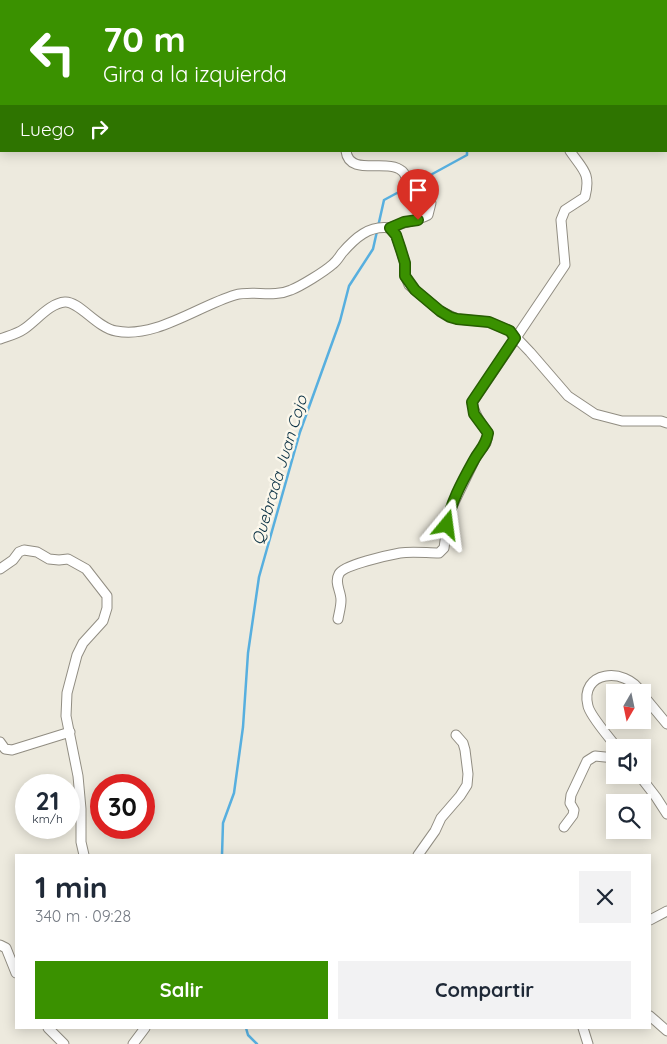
<!DOCTYPE html>
<html lang="es">
<head>
<meta charset="utf-8">
<style>
  :root { --surface:#fff; --page:#f2f2f3; --text:#1f2937; --muted:#747a83; --accent:#3a9100 }
  body { margin:0; font-family:Quicksand,sans-serif; background:var(--page); color:var(--text); height:100vh; display:flex; flex-direction:column; font-size:19px; white-space:nowrap }
  * { box-sizing:border-box; margin:0 }
  p { font-size:16px; color:var(--muted) }
  .icon { flex:none; width:28px; height:28px; fill:none; stroke:currentColor; stroke-width:2; stroke-linecap:round; stroke-linejoin:round }
  .map { position:relative; flex:1; overflow:hidden }
  .sheet { position:absolute; left:15px; top:854px; width:636px; height:175px; display:flex; flex-direction:column; background:var(--surface); border-radius:0px; box-shadow:0 2px 12px #0003 }
  .sheet>* { flex:none }
  .hud { position:absolute; left:0px; top:0px; width:668px; height:152px; box-shadow:0 2px 12px #0003; background:#3a9100; color:#fff; overflow:hidden }
  .needle { width:32px; rotate:189deg }
  .fabs { position:absolute; left:606px; top:684px; display:grid; gap:10px }
  .fabs a { display:grid; place-items:center; width:45px; height:45px; border-radius:0px; background:var(--surface); box-shadow:0 2px 12px #0003; font-size:25px }
  .speed { position:absolute; left:15px; top:774px; display:flex; gap:10px; font-size:25px; font-weight:700; text-align:center }
  .speed>* { display:grid; place-content:center; width:65px; height:65px; border-radius:50%; background:var(--surface); box-shadow:0 2px 12px #0003; line-height:1 }
  .speed small { font-size:12px; font-weight:400 }
  .speed .limit { border:8px solid #d22; background:#fff; color:#111 }
  .pin { position:absolute; display:grid; place-items:center; width:42px; height:42px; color:#fff; margin:-51px -21px; border-radius:50% 50% 50% 0; rotate:-45deg; box-shadow:0 0 5px #0007 }
  .pin .icon { rotate:45deg }
  .me { position:absolute; width:55px; margin:-28px; rotate:16deg; stroke-linejoin:round; filter:drop-shadow(0 0 4px #0008) }
  .turn { display:flex; align-items:center; gap:18px; height:105px; padding:0 20px; font-size:22px }
  .turn .icon { width:65px; height:65px; stroke-width:2.5 }
  .turn b { display:block; font-size:35px; line-height:42px }
  .then { display:flex; align-items:center; height:48px; padding:0 20px; background:#0003; gap:10px; font-size:19px }
  .round { display:grid; place-items:center; flex:none; width:52px; height:52px; border-radius:0px; background:var(--page) }
  .headline { display:flex; align-items:center; justify-content:space-between; height:85px; padding:0 20px }
  h1 { font-size:30px; font-weight:700; line-height:38px }
  .primary-button { display:flex; gap:10px; margin-top:auto; padding:10px 20px }
  .primary-button a { flex:1; height:58px; border-radius:0px; background:var(--accent); color:#fff; font-size:20px; font-weight:700; line-height:58px; text-align:center }
  .primary-button a+a { background:var(--page); color:var(--text) }
  .map>svg:first-child { display:block }
</style>
</head>
<body>
<div class="map">
<svg width="667" height="1044" viewBox="0 0 667 1044">
  <rect width="100%" height="100%" fill="#edeade"/>
  <g fill="none" stroke-linecap="round" stroke-linejoin="round">
    <!-- stream -->
    <g stroke="#57afdf" stroke-width="2.5">
      <polyline points="445,0 445,1"/>
      <polyline points="414,184 467,155 467,151"/>
      <polyline points="222,855 223,823 234,793 243,727 248,653 259,577 300,432 340,321 349,286 373,249 384,200 410,186"/>
      <polyline points="246,1028 248,1035 257,1044"/>
    </g>
    <defs>
      <g id="minor">
        <polyline points="238,0 238,1"/>
        <polyline points="333,0 334,1"/>
        <polyline points="356,1 357,0"/>
        <polyline points="540,1 540,0"/>
        <polyline points="0,13 1,14"/>
        <polyline points="666,65 667,65"/>
        <polyline points="0,81 1,79"/>
        <path d="M346,151C349,177 388,158 402,171C405,173 406,178 408,181C414,190 425,195 431,203L428,215C416,221 403,222 390,228"/>
        <path d="M0,339C8,336 17,334 24,329C37,320 50,303 65,302C79,301 97,328 116,331C155,339 198,306 235,295C253,290 273,298 291,290C301,286 324,272 333,264C337,261 339,257 342,253C355,238 369,225 390,228L396,235L405,263V275L409,285L440,311L457,319L489,322L510,331L530,352L568,396L595,414L622,421H661L667,423"/>
        <polyline points="0,569 13,560 19,552 24,550 37,552 49,559 59,560 68,559 86,569 107,596 107,608 103,621 83,643 77,655 67,693 66,716 78,776 81,809 81,842 84,855"/>
        <path d="M338,619C339,613 341,607 341,600C341,591 334,583 339,574C343,565 389,555 400,553C412,551 427,553 439,553L444,548L449,513L475,459L486,443L488,433C480,423 475,415 472,403L565,265L561,220L565,210L585,197C591,173 583,170 570,151"/>
        <polyline points="642,694 667,724"/>
        <polyline points="0,742 5,749 12,750 70,732"/>
        <path d="M617,748C610,738 590,716 588,706C579,671 625,666 641,692"/>
        <polyline points="639,775 656,797 667,814"/>
        <polyline points="564,827 573,815 574,810 570,803 571,795 587,761 595,756 615,758"/>
        <polyline points="418,855 435,831 441,818 460,796 467,785 468,774 465,750 463,743 456,735"/>
        <polyline points="650,920 667,911"/>
        <polyline points="0,945 6,948 16,973"/>
        <polyline points="650,1016 667,1031"/>
        <polyline points="48,1028 64,1044"/>
        <polyline points="583,1028 588,1044"/>
        <polyline points="133,1044 145,1028"/>
      </g>
    </defs>
    <!-- minor casing -->
    <use href="#minor" stroke="#918d82" stroke-width="11"/>
    <!-- minor -->
    <use href="#minor" stroke="#fff" stroke-width="9"/>
  </g>
  <g fill="none" stroke-linecap="round" stroke-linejoin="round">
    <defs>
      <path id="route" d="M418,220L404,222L390,228L396,235L401,250L405,263V276L415,290L440,311L450,317L457,319L489,322L510,331L515,338L472,402L474,414L488,433C486,446 480,449 474,460C463,480 450,503 447,525"/>
    </defs>
    <!-- route casing -->
    <use href="#route" stroke="#265e00" stroke-width="12"/>
    <!-- route -->
    <use href="#route" stroke="#3a9100" stroke-width="9"/>
  </g>
  <g text-anchor="middle" stroke-width="5" stroke-linejoin="round" paint-order="stroke">
    <!-- water labels -->
    <g font-size="16" font-style="italic" fill="#062e42" stroke="#fbf7eb">
      <text transform="translate(279 470) rotate(-73)" y="6">Quebrada Juan Cojo</text>
    </g>
  </g>
</svg>
<div class="fabs">
<a><svg class="needle" viewBox="-14 -14 28 28"><path d="M0-13l5 13h-10z" fill="#e53935"/><path d="M0 13l5-13h-10z" fill="#747a83"/></svg></a>
<a><svg class="icon" aria-label="sound" viewBox="0 0 24 24"><path d="M4 9h4l5-4v14l-5-4H4zM17 9q2 3 0 6"/></svg></a>
<a><svg class="icon" aria-label="search" viewBox="0 0 24 24"><circle cx="10" cy="10" r="6"/><path d="M15 15l6 6"/></svg></a>
</div>
<div class="speed"><div>21<small>km/h</small></div><div class="limit">30</div></div>
<div class="pin" style="left:418px;top:220px;background:#d93025"><svg class="icon" aria-label="arrive" viewBox="0 0 24 24"><path d="M6 21V4h12l-3 4 3 4H6"/></svg></div>
<svg class="me" style="left:447px;top:525px" viewBox="-20 -20 40 40"><path d="M0-17L14 15 0 8-14 15z" fill="#3a9100" stroke="#fff" stroke-width="4"/></svg>
<div class="hud">
<div class="turn"><svg class="icon" aria-label="left" viewBox="0 0 24 24"><path d="M17 20v-9H6M10 6l-5 5 5 5"/></svg><div><b>70 m</b>Gira a la izquierda</div></div>
<div class="then">Luego<svg class="icon" aria-label="right" viewBox="0 0 24 24"><path d="M7 20v-9h11M14 6l5 5-5 5"/></svg></div>
</div>
<section class="sheet">
<div class="headline"><div><h1>1 min</h1><p>340 m · 09:28</p></div><a class="round"><svg class="icon" aria-label="close" viewBox="0 0 24 24"><path d="M6 6l12 12M18 6L6 18"/></svg></a></div>
<div class="primary-button"><a>Salir</a><a>Compartir</a></div>
</section>
</div>
</body>
</html>
